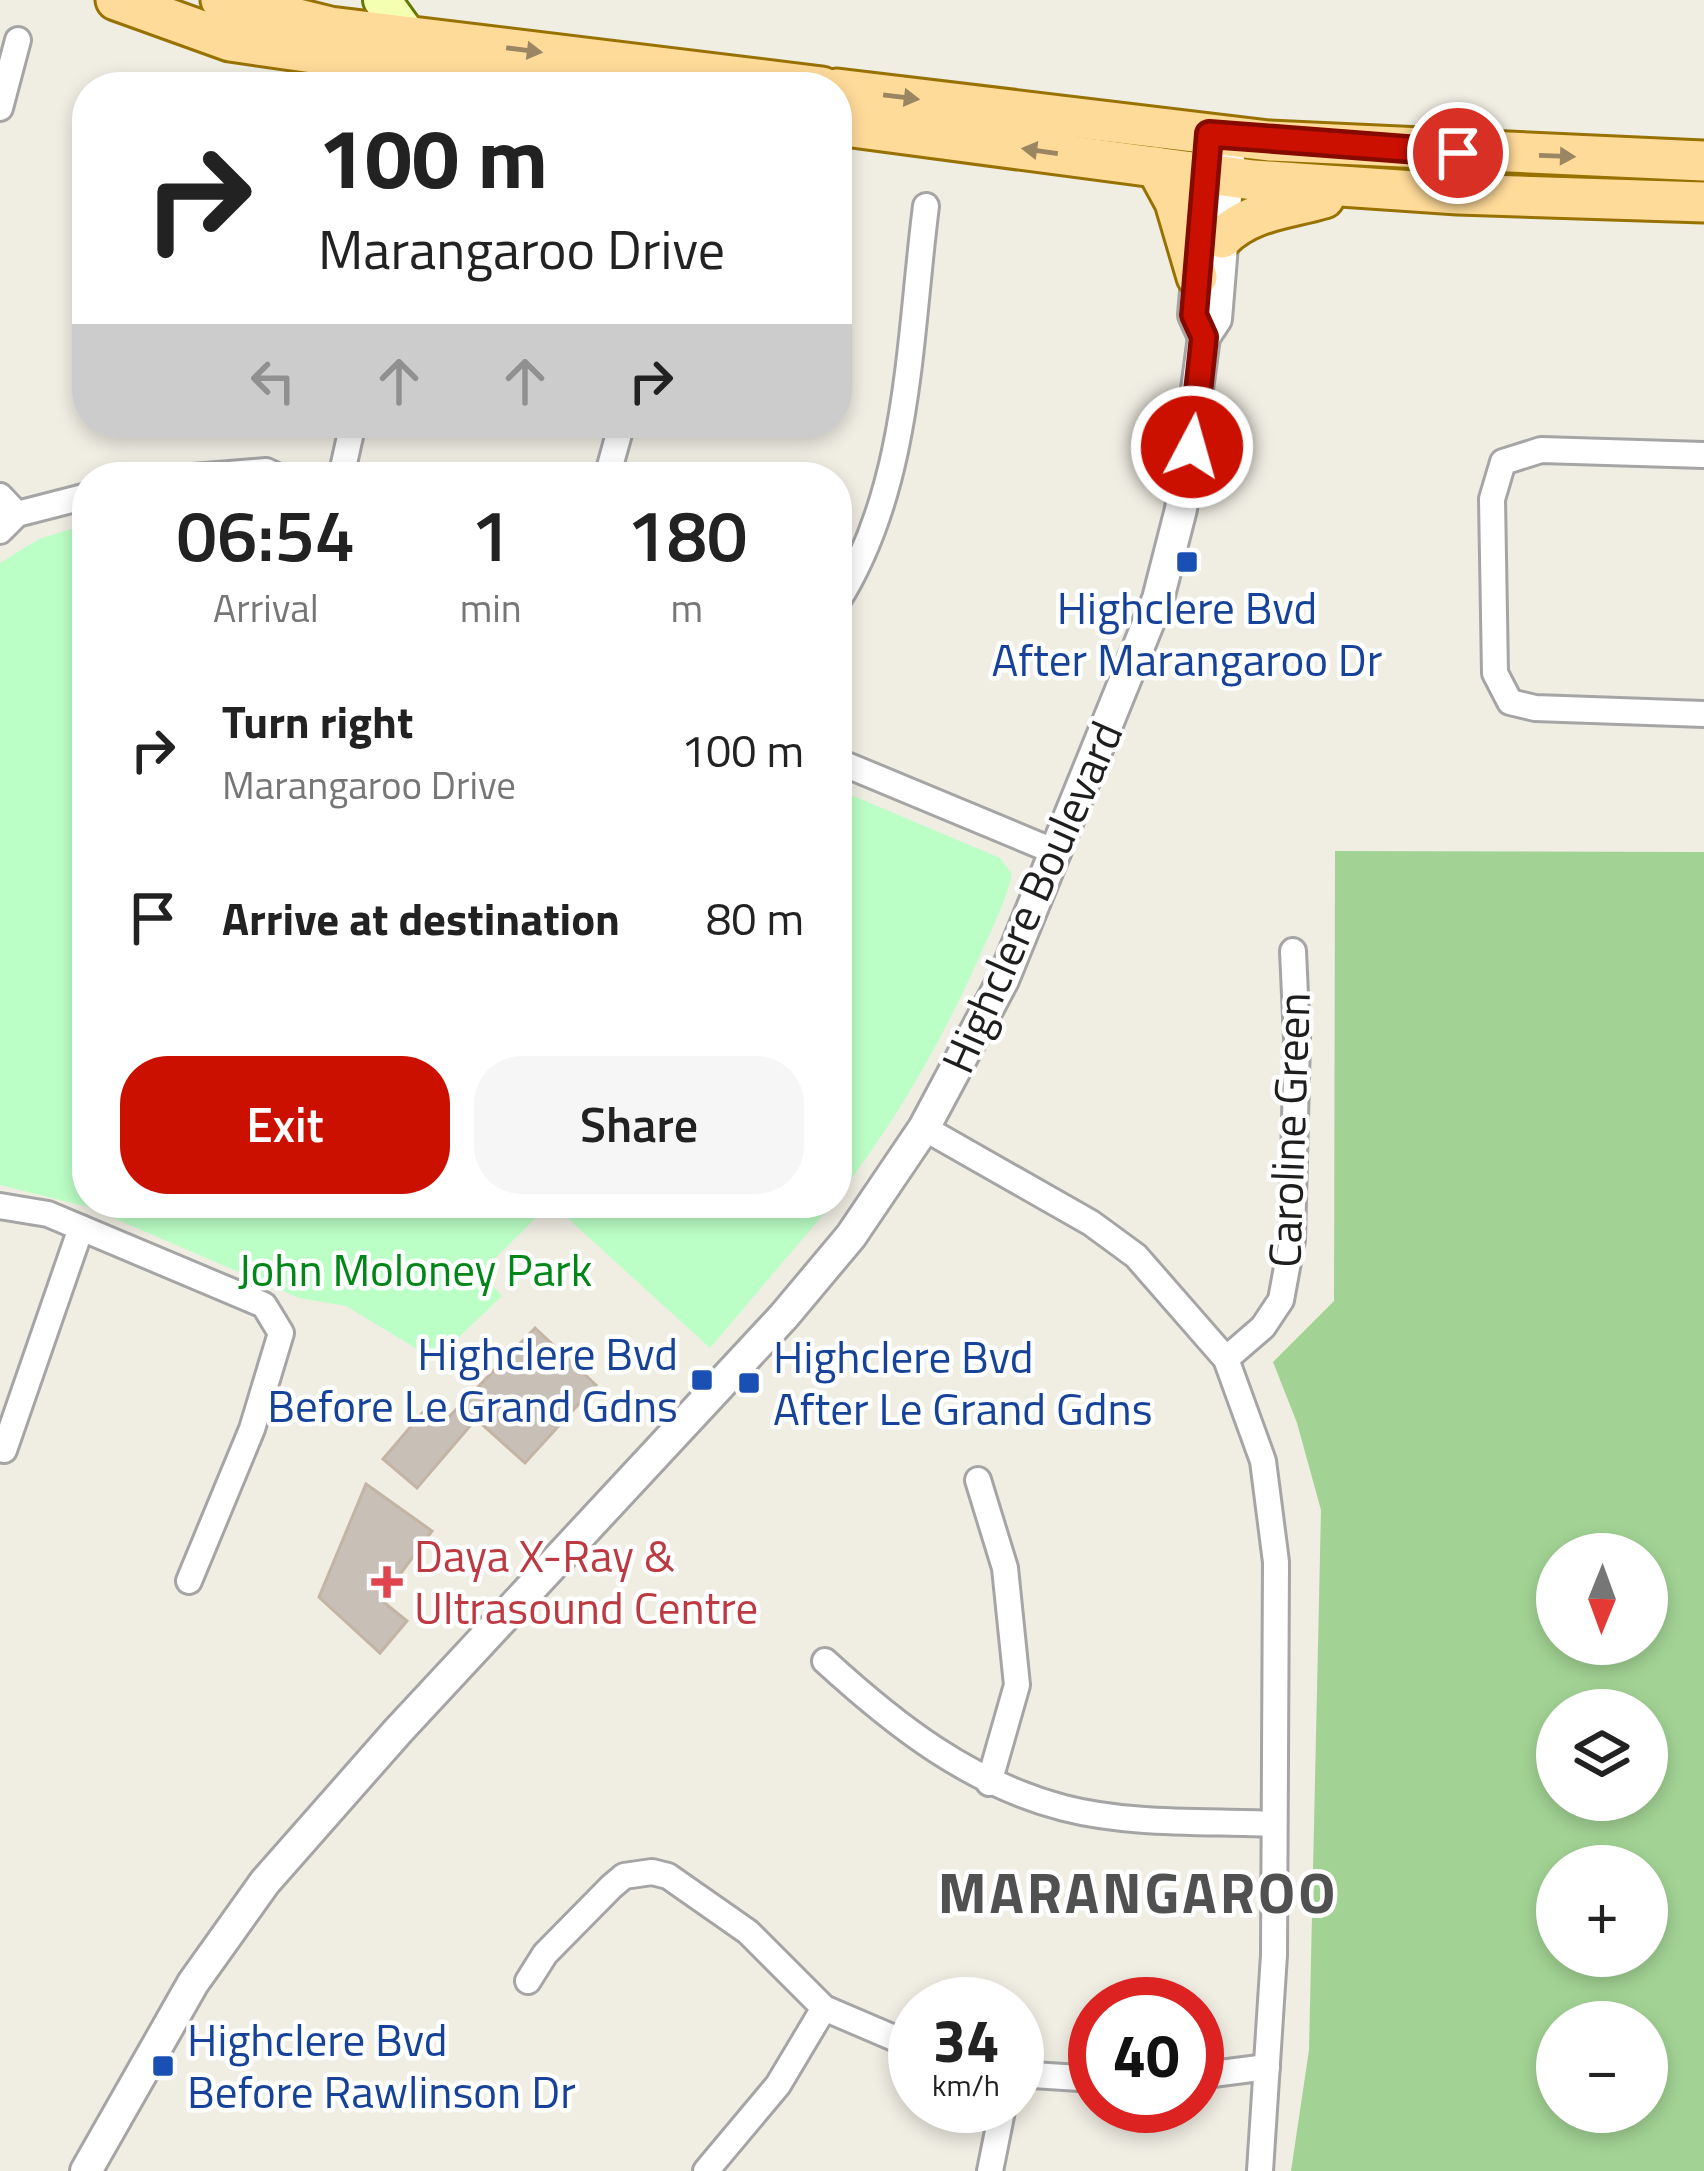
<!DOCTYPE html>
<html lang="en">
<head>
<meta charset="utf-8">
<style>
  :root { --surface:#fff; --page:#f6f6f6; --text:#222; --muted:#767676; --accent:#cc1000 }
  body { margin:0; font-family:"Titillium Web",sans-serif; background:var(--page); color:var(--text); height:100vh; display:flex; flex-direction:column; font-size:45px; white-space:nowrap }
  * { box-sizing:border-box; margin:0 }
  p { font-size:39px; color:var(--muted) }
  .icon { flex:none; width:66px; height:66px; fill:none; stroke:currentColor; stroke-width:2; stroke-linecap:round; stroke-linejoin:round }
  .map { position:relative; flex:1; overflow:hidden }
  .side { position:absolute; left:72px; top:462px; width:780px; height:756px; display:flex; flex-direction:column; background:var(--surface); border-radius:48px; box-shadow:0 6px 18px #0003 }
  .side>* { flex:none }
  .guide { position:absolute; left:72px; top:72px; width:780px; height:366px; border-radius:48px; box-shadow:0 6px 18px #0003; background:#fff; color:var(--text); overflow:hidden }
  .needle { width:78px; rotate:181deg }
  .buttons { position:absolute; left:1536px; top:1533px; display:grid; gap:24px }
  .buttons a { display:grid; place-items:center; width:132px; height:132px; border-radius:50%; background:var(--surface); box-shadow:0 6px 18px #0003; font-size:60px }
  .speed { position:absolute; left:888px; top:1977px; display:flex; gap:24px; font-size:60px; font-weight:700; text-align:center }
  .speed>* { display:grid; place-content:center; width:156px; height:156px; border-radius:50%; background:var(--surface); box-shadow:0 6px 18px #0003; line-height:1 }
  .speed small { font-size:30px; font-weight:400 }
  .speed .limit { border:18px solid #d22; background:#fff; color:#111 }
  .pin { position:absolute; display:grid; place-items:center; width:102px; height:102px; color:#fff; margin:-51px; border:6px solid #fff; border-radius:50%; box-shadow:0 3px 12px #0007 }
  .me { position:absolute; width:132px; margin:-66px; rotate:6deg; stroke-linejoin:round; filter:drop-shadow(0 0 9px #0008) }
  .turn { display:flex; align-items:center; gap:42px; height:252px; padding:0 48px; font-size:54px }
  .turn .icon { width:156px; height:156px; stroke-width:2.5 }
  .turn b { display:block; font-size:84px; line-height:102px }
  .lanes { display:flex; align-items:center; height:114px; padding:0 48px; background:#0003; justify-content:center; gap:60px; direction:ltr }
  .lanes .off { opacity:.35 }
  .eta { display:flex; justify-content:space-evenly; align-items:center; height:204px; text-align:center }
  .eta b { font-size:72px; font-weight:600; line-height:84px }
  .action { display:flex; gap:24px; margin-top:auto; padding:24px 48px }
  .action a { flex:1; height:138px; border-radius:48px; background:var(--accent); color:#fff; font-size:48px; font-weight:600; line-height:138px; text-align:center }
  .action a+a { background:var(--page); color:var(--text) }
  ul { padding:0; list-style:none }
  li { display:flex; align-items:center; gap:36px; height:168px; padding:0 48px }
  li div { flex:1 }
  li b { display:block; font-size:45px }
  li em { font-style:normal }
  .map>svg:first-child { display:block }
</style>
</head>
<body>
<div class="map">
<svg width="1704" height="2171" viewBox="0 0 1704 2171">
  <rect width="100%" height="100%" fill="#f0ede3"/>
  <!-- forest -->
  <path fill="#a2d394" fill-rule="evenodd" d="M1335,851L1704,852V2171H1291L1309,2050L1321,1510L1297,1423L1273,1362L1334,1301ZM1557,1554H1647V1644H1557ZM1557,1710H1647V1800H1557ZM1557,1866H1647V1956H1557ZM1647,2022V2112H1557V2022Z"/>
  <!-- park -->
  <g fill="#bcffc6">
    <polygon points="87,524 87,1203 833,1203 710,1348 551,1203 480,1273 502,1296 435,1360 346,1306 299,1298 88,1207 0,1185 0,563 39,539"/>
    <path d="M837,789L1000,858L1012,874C1005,905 990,932 978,960C940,1044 894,1125 837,1197Z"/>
  </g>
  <!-- building -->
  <g fill="#c8bfb6" stroke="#c3b4a4" stroke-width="3">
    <polygon points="535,1328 596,1385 525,1463 476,1419 417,1488 383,1459 424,1411 441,1425"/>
    <polygon points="366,1484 432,1531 381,1600 407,1621 380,1653 319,1597"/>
  </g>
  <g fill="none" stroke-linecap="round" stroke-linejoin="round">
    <defs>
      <g id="minor">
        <polyline points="0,108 18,40"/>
        <polyline points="1704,455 1541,450 1503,462 1492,499 1495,673 1510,702 1535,708 1704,714"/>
        <polyline points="193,477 266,471 279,477"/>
        <polyline points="341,477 353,423"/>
        <polyline points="607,477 622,423"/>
        <polyline points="0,496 17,514"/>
        <polyline points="0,531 17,514 87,496"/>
        <path d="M837,602C910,487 909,339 926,206"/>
        <polyline points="837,761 1058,853"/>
        <polyline points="924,1128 1091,1223 1136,1256 1226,1359 1263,1461 1276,1562 1274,1955 1260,2171"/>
        <polyline points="0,1206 48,1214 264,1305 281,1333 252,1429 189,1581"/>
        <polyline points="1226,1359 1263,1327 1281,1300 1292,1240 1297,1039 1293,951"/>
        <polyline points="4,1450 81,1228"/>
        <polyline points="978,1480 1005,1568 1017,1685 989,1783"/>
        <path d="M825,1661C896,1726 969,1783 1064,1808C1130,1825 1206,1821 1274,1824"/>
        <polyline points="528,1981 545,1954 611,1887 624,1876 652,1872 668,1876 748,1932 824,2008 915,2047"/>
        <polyline points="1017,2074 1095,2079"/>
        <polyline points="1197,2076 1267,2067"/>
        <polyline points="706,2171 778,2085 824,2008"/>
        <polyline points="990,2171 1003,2106"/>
      </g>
      <g id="tertiary">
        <polyline points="1204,337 1194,315 1209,134"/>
        <polyline points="86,2171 193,1983 265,1882 398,1731 784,1316 851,1236 924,1128 1003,980 1158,599 1181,509 1204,337 1216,319 1229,160"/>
      </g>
      <polyline id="secondary" points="382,0 408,36"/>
      <g id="primary">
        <polyline points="116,0 230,41 552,87"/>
        <polyline points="221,0 330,27 822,87"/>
        <polyline points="837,89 1269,141 1704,161"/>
        <polyline points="837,125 1253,180 1458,194 1704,202"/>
        <polyline points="1156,167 1175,202 1197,277"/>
        <path d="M1222,238C1250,210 1287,209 1324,198"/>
      </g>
    </defs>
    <!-- minor casing -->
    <use href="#minor" stroke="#a5a5a5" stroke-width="30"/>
    <!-- tertiary casing -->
    <use href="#tertiary" stroke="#a5a5a5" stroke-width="36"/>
    <!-- secondary casing -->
    <use href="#secondary" stroke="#637a00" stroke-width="42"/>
    <!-- primary casing -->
    <use href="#primary" stroke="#987200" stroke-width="45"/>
    <!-- minor -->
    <use href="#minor" stroke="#fff" stroke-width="24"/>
    <!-- tertiary -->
    <use href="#tertiary" stroke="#fff" stroke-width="30"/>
    <!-- secondary -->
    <use href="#secondary" stroke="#f5ffb2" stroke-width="36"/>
    <!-- primary -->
    <use href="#primary" stroke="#ffdb99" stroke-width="39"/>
  </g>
  <!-- one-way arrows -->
  <defs><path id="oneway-solid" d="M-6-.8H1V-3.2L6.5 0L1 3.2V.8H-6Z" transform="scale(3)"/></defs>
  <g fill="#9a8662">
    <use href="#oneway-solid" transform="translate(524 50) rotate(7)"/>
    <use href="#oneway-solid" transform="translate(901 97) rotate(7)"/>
    <use href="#oneway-solid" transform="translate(1040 151) rotate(-172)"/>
    <use href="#oneway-solid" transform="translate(1557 156) rotate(2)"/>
  </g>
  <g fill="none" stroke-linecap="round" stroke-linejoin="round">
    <defs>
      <polyline id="route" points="1192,447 1204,337 1194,315 1209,134 1458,153"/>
    </defs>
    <!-- route casing -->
    <use href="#route" stroke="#850a00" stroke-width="30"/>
    <!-- route -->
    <use href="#route" stroke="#cc1000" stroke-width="21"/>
  </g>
  <!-- markers -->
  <g fill="#1a4fb4" stroke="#fff" stroke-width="4.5">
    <rect x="1175" y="550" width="24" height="24" rx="6"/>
    <rect x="690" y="1368" width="24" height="24" rx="6"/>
    <rect x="737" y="1371" width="24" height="24" rx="6"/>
    <rect x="151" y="2054" width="24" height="24" rx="6"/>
  </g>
  <path fill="#e0444e" stroke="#fff" stroke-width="4.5" d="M381 1564h12v12h12v12h-12v12h-12v-12h-12v-12h12z"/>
  <g text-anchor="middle" stroke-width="9" stroke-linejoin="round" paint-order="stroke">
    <!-- transit labels -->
    <g font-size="45" fill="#164399" stroke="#fff" text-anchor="start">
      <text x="1187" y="624" text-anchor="middle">Highclere Bvd<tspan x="1187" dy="52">After Marangaroo Dr</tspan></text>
      <text x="678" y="1370" text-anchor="end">Highclere Bvd<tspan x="678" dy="52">Before Le Grand Gdns</tspan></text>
      <text x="773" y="1373">Highclere Bvd<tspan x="773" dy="52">After Le Grand Gdns</tspan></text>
      <text x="187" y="2056">Highclere Bvd<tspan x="187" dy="52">Before Rawlinson Dr</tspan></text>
    </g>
    <!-- street labels -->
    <g font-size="45" fill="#1e1e1e" stroke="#fff">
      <text transform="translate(1032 897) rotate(-66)" y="16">Highclere Boulevard</text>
      <text transform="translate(1289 1130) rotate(-88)" y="16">Caroline Green</text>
    </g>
    <!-- park labels -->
    <g font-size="45" fill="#018717" stroke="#fff">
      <text x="415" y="1286">John Moloney Park</text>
    </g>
    <!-- health labels -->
    <g font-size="45" fill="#be3a42" stroke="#fff" text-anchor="start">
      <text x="414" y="1572">Daya X-Ray &amp;<tspan x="414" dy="52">Ultrasound Centre</tspan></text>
    </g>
    <!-- district labels -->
    <g font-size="57" font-weight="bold" letter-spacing="3" fill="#515151" stroke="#fff">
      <text x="1138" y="1913">MARANGAROO</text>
    </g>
  </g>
</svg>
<div class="buttons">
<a><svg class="needle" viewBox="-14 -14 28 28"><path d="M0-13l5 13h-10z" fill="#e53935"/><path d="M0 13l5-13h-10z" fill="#767676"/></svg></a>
<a><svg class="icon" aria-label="layers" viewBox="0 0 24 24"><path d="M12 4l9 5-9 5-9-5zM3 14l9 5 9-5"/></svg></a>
<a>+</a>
<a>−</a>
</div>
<div class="speed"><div>34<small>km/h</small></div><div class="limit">40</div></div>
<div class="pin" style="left:1458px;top:153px;background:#d93025"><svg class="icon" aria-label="arrive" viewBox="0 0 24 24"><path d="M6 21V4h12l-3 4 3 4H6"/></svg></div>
<svg class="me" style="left:1192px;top:447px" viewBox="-20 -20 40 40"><circle r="17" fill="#cc1000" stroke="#fff" stroke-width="3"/><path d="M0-11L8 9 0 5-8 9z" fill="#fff"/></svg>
<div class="guide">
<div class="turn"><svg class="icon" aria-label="right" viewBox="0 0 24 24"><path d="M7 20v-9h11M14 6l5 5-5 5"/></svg><div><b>100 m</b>Marangaroo Drive</div></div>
<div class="lanes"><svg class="icon off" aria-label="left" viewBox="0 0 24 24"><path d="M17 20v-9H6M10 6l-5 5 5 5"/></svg><svg class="icon off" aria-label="ahead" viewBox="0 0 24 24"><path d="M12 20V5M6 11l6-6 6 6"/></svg><svg class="icon off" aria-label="ahead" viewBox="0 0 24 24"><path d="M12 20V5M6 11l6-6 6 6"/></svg><svg class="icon" aria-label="right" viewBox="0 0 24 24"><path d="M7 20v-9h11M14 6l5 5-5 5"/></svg></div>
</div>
<section class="side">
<div class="eta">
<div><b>06:54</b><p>Arrival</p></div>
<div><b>1</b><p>min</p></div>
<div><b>180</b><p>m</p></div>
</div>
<ul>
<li><svg class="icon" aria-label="right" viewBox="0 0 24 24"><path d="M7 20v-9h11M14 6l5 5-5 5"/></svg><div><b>Turn right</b><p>Marangaroo Drive</p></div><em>100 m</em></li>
<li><svg class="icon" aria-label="arrive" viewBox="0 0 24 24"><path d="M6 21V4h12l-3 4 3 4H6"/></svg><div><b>Arrive at destination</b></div><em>80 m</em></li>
</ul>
<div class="action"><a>Exit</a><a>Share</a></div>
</section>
</div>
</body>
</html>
